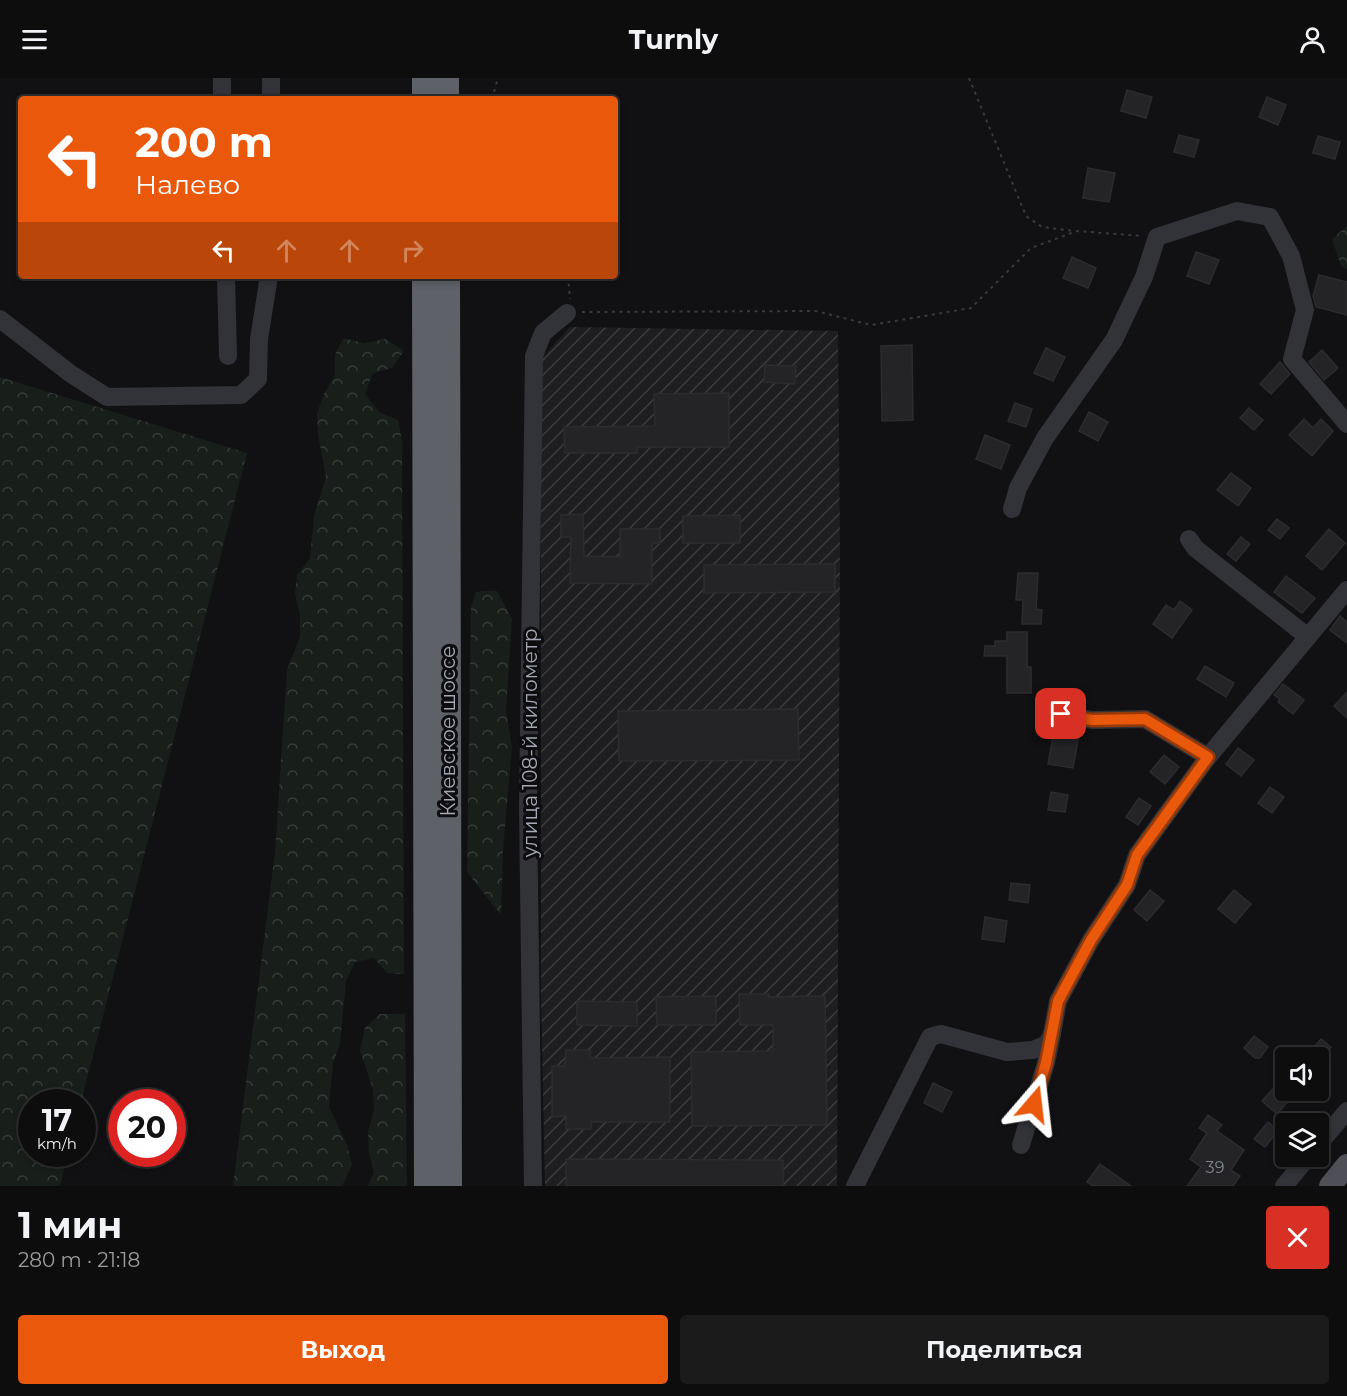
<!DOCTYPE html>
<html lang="ru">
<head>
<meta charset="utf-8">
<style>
  :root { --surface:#0d0d0e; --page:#1b1b1c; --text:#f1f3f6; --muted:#9a9c9e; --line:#2d2d2e; --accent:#ea580c }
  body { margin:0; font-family:Montserrat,sans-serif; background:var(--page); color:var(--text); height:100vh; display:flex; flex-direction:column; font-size:22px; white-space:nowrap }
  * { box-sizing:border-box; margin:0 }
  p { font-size:20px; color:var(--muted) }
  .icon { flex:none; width:33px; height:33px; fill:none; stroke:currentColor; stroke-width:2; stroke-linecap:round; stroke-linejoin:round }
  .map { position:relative; height:1108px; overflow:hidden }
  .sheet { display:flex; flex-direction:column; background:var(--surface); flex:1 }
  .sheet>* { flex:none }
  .top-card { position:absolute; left:18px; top:18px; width:600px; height:183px; border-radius:6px; box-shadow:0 3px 9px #0003,0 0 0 2px var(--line); background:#ea580c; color:#fff; overflow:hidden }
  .controls { position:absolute; left:1275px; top:969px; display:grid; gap:12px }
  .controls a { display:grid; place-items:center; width:54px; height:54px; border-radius:6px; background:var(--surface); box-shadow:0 3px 9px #0003,0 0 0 2px var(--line); font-size:30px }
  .speed { position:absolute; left:18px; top:1011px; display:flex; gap:12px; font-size:30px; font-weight:700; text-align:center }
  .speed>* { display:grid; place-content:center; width:78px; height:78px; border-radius:50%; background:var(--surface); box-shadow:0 3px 9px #0003,0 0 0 2px var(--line); line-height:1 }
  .speed small { font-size:15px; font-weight:400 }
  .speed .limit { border:9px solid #d22; background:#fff; color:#111 }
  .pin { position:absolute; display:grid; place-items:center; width:51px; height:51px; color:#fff; margin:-26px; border-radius:12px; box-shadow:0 3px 9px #0006 }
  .me { position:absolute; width:66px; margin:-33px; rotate:17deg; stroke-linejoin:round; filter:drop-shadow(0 0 4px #0008) }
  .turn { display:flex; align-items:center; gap:21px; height:126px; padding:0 18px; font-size:27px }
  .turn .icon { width:78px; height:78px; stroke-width:2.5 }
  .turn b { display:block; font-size:42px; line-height:51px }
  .lanes { display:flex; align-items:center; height:57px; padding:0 18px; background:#0003; justify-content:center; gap:30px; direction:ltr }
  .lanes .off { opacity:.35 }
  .round { display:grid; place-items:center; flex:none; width:63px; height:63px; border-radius:6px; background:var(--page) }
  .summary { display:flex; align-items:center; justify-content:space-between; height:102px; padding:0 18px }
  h1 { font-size:36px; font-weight:700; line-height:45px }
  .primary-button { display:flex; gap:12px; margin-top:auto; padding:12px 18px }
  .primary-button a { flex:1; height:69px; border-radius:6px; background:var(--accent); color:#fff; font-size:24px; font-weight:700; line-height:69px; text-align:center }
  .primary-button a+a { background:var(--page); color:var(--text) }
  header { display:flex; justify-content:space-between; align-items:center; height:78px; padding:0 18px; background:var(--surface); font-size:27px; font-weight:700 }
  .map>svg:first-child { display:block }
</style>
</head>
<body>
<header><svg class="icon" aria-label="menu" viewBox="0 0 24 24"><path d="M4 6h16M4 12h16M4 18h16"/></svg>Turnly<svg class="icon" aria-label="person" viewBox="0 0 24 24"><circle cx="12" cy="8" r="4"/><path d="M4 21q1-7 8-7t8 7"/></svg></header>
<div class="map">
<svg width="1347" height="1108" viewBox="0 0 1347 1108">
  <defs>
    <pattern id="industrial-furrows" width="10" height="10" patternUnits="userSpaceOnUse" patternTransform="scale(1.5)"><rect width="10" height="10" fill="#1e1d20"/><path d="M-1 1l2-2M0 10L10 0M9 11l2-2" fill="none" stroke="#3c3b3e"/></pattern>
    <pattern id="forest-crowns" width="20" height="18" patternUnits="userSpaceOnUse" patternTransform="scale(1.5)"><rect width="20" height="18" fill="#181e19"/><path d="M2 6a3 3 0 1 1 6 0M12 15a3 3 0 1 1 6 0" fill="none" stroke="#363c38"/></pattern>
  </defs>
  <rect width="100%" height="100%" fill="#111113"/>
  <!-- industrial -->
  <polygon fill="url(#industrial-furrows)" points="570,249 838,253 840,469 837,1108 545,1108 541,912 541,281"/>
  <!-- forest -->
  <g fill="url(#forest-crowns)">
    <polygon points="1347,148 1347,192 1341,188 1332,161"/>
    <polygon points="343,260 364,265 386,261 404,273 392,290 373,295 365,316 379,334 398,342 402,363 404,896 387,895 374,880 355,884 346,903 340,966 333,985 329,1029 347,1067 352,1087 342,1108 233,1108 275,774 287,592 300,559 300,537 295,516 297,497 310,480 314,438 326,399 318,357 317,335 324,316 335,298 335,277"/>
    <polygon points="0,299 247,375 81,1024 32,1024 32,1076 68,1076 60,1108 0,1108"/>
    <polygon points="484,513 497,513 512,541 506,632 512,669 503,772 501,837 467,794 471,529 476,514"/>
    <polygon points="380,936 405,936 407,1108 368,1108 374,1094 369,1075 368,1054 374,1032 373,1012 360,972 365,950"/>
  </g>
  <!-- building -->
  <g fill="#242427" stroke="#2c2b2f" stroke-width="1.5">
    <polygon points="1127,12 1152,19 1146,40 1121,33"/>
    <polygon points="1267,19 1286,27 1278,47 1259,39"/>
    <polygon points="1179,57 1199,62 1194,79 1174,74"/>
    <polygon points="1318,58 1340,64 1335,81 1313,75"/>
    <polygon points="1088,90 1115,95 1109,124 1083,120"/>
    <polygon points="1196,174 1219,182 1209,206 1187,198"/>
    <polygon points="1072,179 1096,190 1088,210 1063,200"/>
    <polygon points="1319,197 1347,204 1347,237 1316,229 1313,218"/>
    <polygon points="912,267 913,342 882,343 881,268"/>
    <polygon points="1046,270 1065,279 1053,303 1034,295"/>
    <polygon points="1322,272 1338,290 1324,302 1309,284"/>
    <polygon points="1280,284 1290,296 1271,316 1260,306"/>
    <polygon points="765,287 796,288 795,306 764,304"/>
    <polygon points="729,315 729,369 637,369 637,375 565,375 564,349 655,348 654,316"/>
    <polygon points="1015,325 1032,331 1026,349 1008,343"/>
    <polygon points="1249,330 1263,342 1254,352 1240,340"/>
    <polygon points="1089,334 1108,344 1098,363 1079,353"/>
    <polygon points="1304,341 1313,350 1321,341 1333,353 1312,378 1289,357"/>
    <polygon points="985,357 1010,367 1001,391 976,381"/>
    <polygon points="1231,395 1251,410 1238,428 1217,412"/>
    <polygon points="583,436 584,478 620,479 620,451 660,451 660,465 652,465 652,506 570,505 571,459 561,459 561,437"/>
    <polygon points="740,437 740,465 683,465 683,438"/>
    <polygon points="1277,441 1289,450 1280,461 1268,452"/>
    <polygon points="1329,451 1345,465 1322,492 1306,478"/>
    <polygon points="1241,459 1250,466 1236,483 1227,476"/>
    <polygon points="835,486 835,514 704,515 704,487"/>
    <polygon points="1018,495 1038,495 1036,531 1042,532 1041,546 1022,546 1023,522 1016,522"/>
    <polygon points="1286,498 1315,520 1302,535 1274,514"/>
    <polygon points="1180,523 1192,532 1172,560 1153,546 1166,527 1174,532"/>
    <polygon points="1340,538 1347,544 1347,565 1330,552"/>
    <polygon points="1007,554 1027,554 1027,589 1031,589 1031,615 1007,615 1007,578 984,578 985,568 995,568 995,563 1007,563"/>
    <polygon points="1205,588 1234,605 1226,619 1197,601"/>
    <polygon points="1283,606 1304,622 1293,636 1278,624 1280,621 1274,617"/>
    <polygon points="1347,614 1347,640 1334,628"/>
    <polygon points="798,631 799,682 619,683 618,633"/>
    <polygon points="1054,652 1079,656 1073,690 1048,686"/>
    <polygon points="1238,670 1254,682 1241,698 1226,686"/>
    <polygon points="1164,677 1179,689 1165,706 1150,694"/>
    <polygon points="1270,709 1284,719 1272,735 1258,725"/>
    <polygon points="1051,714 1068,717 1065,734 1048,732"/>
    <polygon points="1139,720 1151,728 1138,747 1126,739"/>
    <polygon points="1011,805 1030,807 1028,825 1009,822"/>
    <polygon points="1150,812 1164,823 1147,843 1134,832"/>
    <polygon points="1234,812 1251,826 1235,845 1218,831"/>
    <polygon points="985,839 1007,843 1004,864 982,861"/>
    <polygon points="739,916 769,916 769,919 825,918 827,1047 692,1048 691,974 773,973 773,947 740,947"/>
    <polygon points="716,918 716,947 657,947 656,919"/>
    <polygon points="577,923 637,924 637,948 577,947"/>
    <polygon points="1254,958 1268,969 1260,980 1255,980 1244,970"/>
    <polygon points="1321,961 1331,969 1322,980 1305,980"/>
    <polygon points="566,972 590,972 590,980 670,979 670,1044 591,1044 591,1051 566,1051 566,1038 552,1039 552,988 565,988"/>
    <polygon points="1286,996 1286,1012 1298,1012 1277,1036 1262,1023"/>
    <polygon points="933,1005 952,1014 942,1034 924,1025"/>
    <polygon points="1208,1037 1222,1047 1217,1053 1244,1072 1231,1092 1240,1098 1233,1108 1187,1108 1201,1089 1190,1081 1207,1055 1199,1050"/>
    <polygon points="1268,1044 1278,1053 1265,1069 1254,1061"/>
    <polygon points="566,1081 783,1082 783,1108 566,1108"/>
    <polygon points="1100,1086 1131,1108 1093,1108 1087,1104"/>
  </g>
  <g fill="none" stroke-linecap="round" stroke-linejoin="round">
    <!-- path -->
    <g stroke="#393a3f" stroke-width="2" stroke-dasharray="3 4.5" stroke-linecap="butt">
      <polyline points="969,0 1026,138 1042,149 1074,153"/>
      <polyline points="492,21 498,0"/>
      <polyline points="568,198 570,221"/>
      <polyline points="582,234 816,233 871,247 971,230 1031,170 1077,153 1142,158"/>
    </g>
    <!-- minor -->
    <g stroke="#323338" stroke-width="18">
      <polyline points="222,0 222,21"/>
      <polyline points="271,0 271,21"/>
      <polyline points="226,198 228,278"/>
      <polyline points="0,241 71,296 107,319 241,317 258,301 259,261 269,198"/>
      <polyline points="1012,431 1018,410 1045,360 1114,262 1144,199 1157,159 1237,133 1270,139 1291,178 1305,232 1292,281 1347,346"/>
      <polyline points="1189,461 1195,470 1308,559"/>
      <polyline points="1061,636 1092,642 1145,641 1208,679"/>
      <polyline points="1021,1067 1046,985 1052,956"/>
      <polyline points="1318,1067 1347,1033"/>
      <polyline points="533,1108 528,730 534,278 543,255 567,235"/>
      <polyline points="855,1108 930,959 941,956 1007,974 1033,972 1047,966 1052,956 1058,923 1091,862 1127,807 1137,777 1208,679 1347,512"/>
      <polyline points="1284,1108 1309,1078"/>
    </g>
    <!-- major -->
    <polyline stroke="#4f5057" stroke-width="22" points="1330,1108 1347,1087"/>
    <!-- highway -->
    <g stroke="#5f6169" stroke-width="26">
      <polyline points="425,0 425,21"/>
      <polyline points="446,0 446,21"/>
      <polyline points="425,198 427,1108"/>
      <polyline points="447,198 449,1108"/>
    </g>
  </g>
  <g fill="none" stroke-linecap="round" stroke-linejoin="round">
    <defs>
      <polyline id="route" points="1034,1026 1046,985 1058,923 1091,862 1127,807 1137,777 1208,679 1145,641 1092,642 1061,636"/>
    </defs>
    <!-- route casing -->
    <use href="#route" stroke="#983908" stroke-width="15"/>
    <!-- route -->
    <use href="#route" stroke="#ea580c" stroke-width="10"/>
  </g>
  <g text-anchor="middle" stroke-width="6" stroke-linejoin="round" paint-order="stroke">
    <!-- number labels -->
    <g font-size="16" fill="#828690">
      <text x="1215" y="1095">39</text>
    </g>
    <!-- street labels -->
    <g font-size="20" fill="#a3a8b4" stroke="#0d0c0e">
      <text transform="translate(448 653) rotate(-90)" y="7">Киевское шоссе</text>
      <text transform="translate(530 665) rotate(-90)" y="7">улица 108-й километр</text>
    </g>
  </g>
</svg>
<div class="controls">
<a><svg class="icon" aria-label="sound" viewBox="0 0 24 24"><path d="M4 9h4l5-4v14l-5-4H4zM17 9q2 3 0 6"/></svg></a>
<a><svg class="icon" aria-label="layers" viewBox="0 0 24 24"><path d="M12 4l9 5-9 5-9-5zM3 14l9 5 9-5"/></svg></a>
</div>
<div class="speed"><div>17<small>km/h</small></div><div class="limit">20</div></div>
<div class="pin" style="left:1061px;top:636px;background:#d93025"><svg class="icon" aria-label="arrive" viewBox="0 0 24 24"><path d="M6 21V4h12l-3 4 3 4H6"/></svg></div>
<svg class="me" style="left:1034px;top:1026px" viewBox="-20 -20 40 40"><path d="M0-17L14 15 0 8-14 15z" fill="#ea580c" stroke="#fff" stroke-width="4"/></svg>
<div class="top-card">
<div class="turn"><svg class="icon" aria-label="left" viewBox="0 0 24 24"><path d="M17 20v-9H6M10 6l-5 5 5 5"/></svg><div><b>200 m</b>Налево</div></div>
<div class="lanes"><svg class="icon" aria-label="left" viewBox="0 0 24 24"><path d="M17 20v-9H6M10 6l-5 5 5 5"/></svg><svg class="icon off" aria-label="ahead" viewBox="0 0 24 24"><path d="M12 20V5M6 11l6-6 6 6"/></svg><svg class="icon off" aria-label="ahead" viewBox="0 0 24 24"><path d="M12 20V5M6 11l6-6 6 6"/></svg><svg class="icon off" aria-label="right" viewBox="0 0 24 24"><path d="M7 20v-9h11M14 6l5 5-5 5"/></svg></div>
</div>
</div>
<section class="sheet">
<div class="summary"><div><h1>1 мин</h1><p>280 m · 21:18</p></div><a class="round" style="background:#d93025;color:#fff"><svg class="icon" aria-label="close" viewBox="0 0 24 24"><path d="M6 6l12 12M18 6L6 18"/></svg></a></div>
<div class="primary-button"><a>Выход</a><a>Поделиться</a></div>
</section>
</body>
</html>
